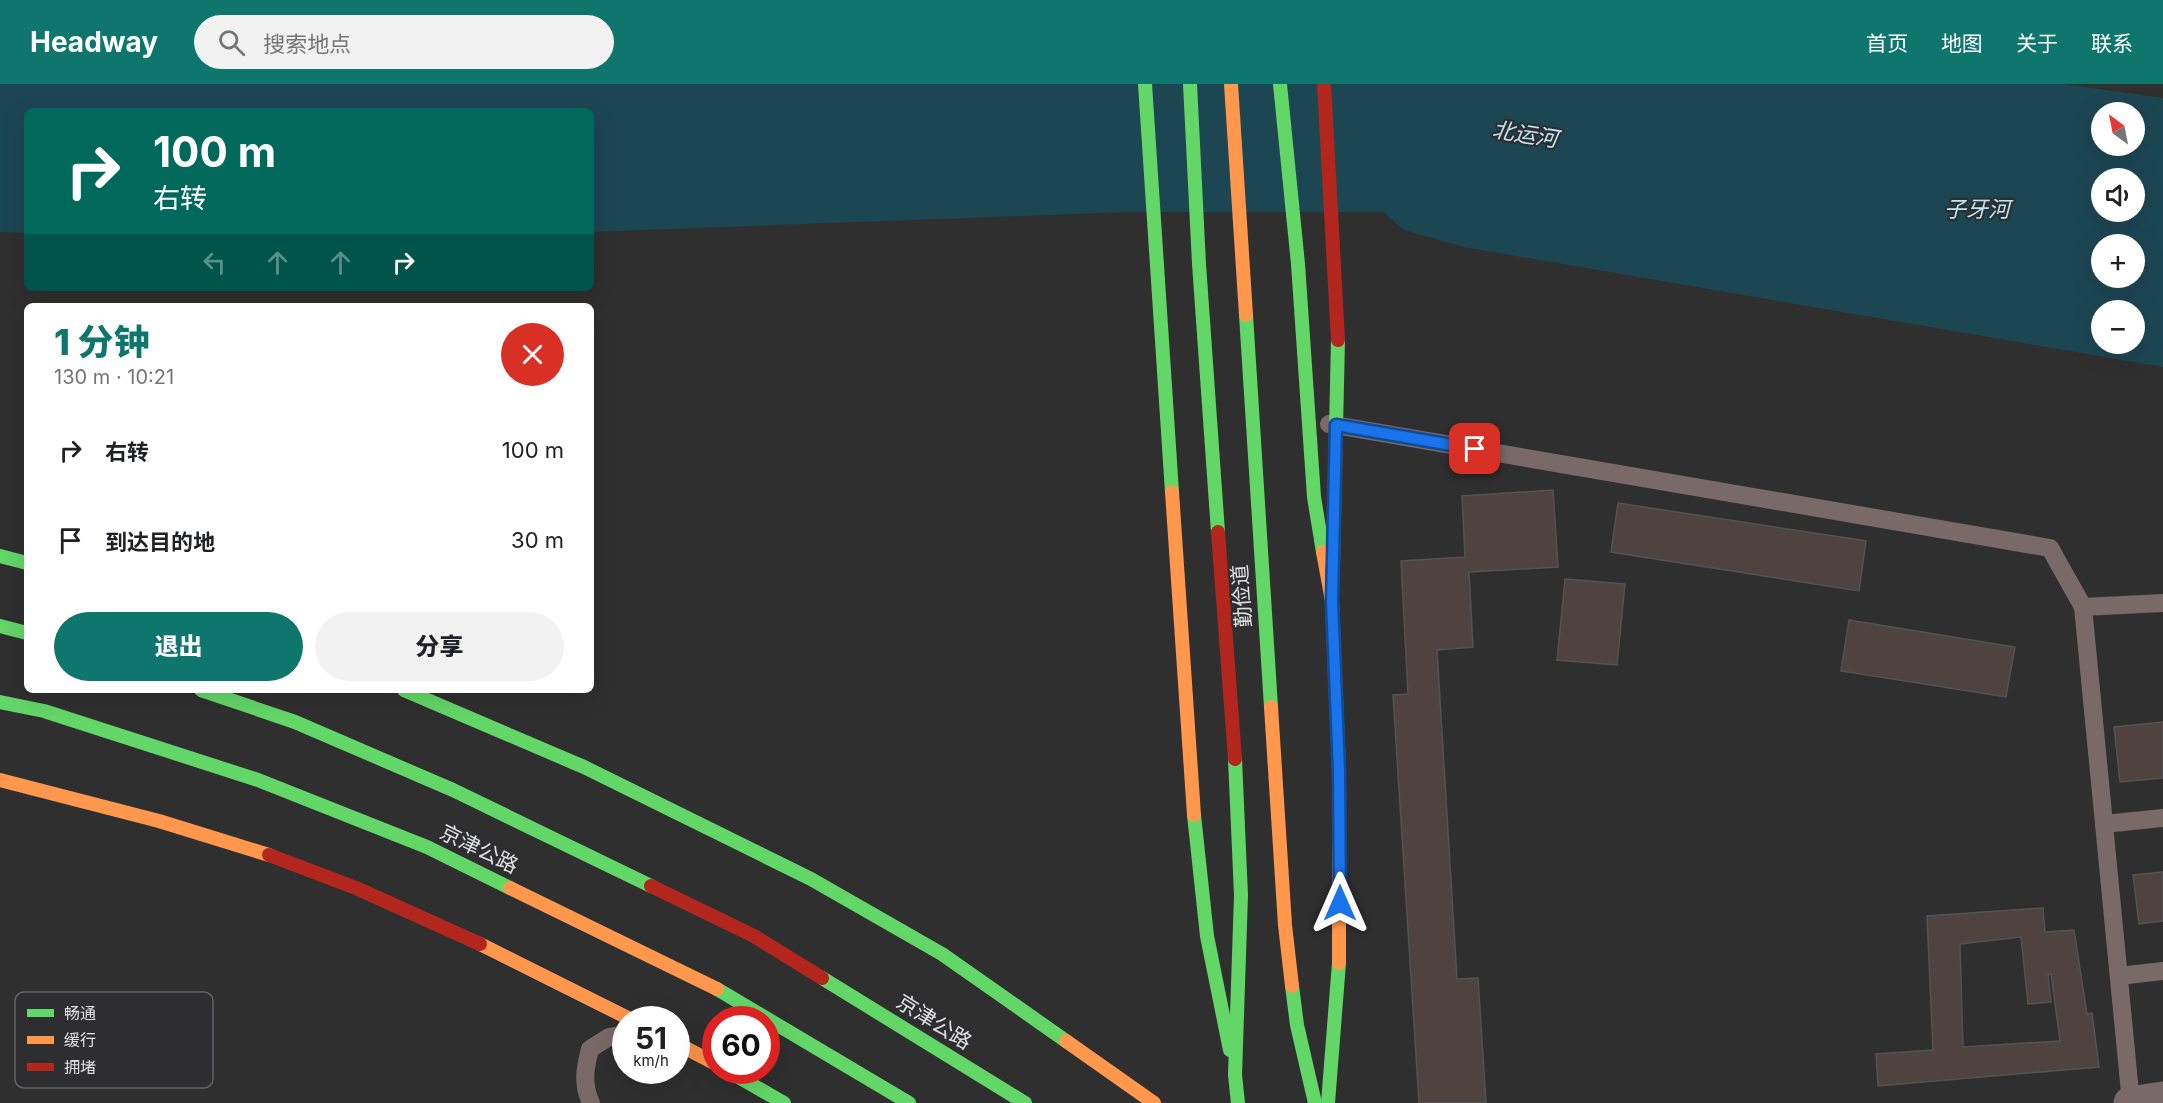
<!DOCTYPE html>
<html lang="zh">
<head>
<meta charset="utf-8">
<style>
  :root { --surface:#fff; --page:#f2f2f2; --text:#202124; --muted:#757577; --accent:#0f766e }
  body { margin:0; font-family:Inter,"Noto Sans SC",sans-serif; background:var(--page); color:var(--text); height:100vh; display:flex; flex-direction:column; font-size:22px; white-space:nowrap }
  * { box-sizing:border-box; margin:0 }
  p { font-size:20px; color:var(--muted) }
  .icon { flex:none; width:33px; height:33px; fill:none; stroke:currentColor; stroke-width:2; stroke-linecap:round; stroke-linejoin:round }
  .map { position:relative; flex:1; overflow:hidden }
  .drawer { position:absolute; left:24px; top:219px; width:570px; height:390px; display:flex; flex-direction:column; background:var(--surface); border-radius:9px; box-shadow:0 6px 24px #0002 }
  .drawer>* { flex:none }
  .hud { position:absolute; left:24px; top:24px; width:570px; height:183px; border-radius:9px; box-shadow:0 6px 24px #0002; background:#00695c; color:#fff; overflow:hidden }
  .needle { width:39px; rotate:328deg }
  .tools { position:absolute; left:2091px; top:18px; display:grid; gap:12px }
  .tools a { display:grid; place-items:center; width:54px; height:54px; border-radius:50%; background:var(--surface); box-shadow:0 6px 24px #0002; font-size:30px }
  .speed { position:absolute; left:612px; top:922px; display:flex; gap:12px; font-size:30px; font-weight:700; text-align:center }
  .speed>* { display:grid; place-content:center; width:78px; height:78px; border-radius:50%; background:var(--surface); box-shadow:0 6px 24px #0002; line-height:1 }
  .speed small { font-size:15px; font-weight:400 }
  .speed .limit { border:9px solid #d22; background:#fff; color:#111 }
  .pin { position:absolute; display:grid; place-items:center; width:51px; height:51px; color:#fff; margin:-26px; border-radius:12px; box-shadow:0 3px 9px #0006 }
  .me { position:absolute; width:66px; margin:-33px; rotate:0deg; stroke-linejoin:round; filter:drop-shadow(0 0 4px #0008) }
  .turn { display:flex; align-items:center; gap:21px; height:126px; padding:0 30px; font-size:27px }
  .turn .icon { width:78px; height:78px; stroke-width:2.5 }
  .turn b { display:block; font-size:42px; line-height:51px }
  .lanes { display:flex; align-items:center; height:57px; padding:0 30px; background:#0003; justify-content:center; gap:30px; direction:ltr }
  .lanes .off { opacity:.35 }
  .round { display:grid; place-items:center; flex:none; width:63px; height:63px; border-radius:32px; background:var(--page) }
  .summary { display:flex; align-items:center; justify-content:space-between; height:102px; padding:0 30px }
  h1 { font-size:36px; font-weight:800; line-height:45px; color:var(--accent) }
  .action { display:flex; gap:12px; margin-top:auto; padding:12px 30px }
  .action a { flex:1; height:69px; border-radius:36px; background:var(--accent); color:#fff; font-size:24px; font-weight:800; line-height:69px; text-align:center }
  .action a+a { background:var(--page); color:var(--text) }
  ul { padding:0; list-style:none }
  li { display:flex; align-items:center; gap:18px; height:90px; padding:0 30px }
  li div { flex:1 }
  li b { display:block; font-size:22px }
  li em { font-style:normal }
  header { display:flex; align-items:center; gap:36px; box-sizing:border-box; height:84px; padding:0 30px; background:var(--accent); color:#fff }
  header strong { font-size:28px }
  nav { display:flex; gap:33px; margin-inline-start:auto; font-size:21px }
  .search { width:420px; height:54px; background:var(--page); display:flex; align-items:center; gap:15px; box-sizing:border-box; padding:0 21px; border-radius:33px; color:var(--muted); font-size:22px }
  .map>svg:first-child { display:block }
</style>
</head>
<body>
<header>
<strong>Headway</strong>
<div class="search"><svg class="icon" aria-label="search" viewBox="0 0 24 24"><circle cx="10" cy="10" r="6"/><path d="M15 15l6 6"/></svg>搜索地点</div>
<nav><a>首页</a><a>地图</a><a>关于</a><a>联系</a></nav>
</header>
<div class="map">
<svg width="2163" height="1019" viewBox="0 0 2163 1019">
  <rect width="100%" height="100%" fill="#2f2f30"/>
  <!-- water -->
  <path fill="#1d4653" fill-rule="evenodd" d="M0,0H2064L2163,14V283L1464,163L1404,146L1383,128H1127L591,148V27H27V149L0,148ZM2102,28H2134V62H2102ZM2102,94H2134V128H2102ZM2102,160H2134V194H2102ZM2102,226H2134V260H2102Z"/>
  <!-- building -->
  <g fill="#4e4341" stroke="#535253" stroke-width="1.5" fill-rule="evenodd">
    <polygon points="1553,406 1558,483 1469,488 1473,563 1437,566 1457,895 1478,894 1486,1019 1419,1019 1393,611 1408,610 1401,477 1465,473 1462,412"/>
    <polygon points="1618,419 1866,457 1859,507 1611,468"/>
    <polygon points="1565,495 1625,500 1617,581 1557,576"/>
    <polygon points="1849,536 2015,563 2006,613 1841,587"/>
    <polygon points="2163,638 2163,694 2120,698 2114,643"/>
    <polygon points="2163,788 2163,837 2139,840 2133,791"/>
    <path d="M2043,824L2045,848L2074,846L2087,930L2092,929L2099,983L1878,1002L1876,970L1933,966L1927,832ZM2021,853L2028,920L2051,918L2048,890H2051L2060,957L1963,963L1960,860Z"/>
  </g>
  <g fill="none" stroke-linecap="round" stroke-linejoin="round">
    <!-- lane -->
    <g stroke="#796a69" stroke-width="18">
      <polyline points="1329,340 2050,464 2083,523 2163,519"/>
      <polyline points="2083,523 2131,1019"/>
      <polyline points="2104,740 2163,734"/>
      <polyline points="2119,892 2163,887"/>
      <path d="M591,1019C582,1000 585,984 590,965L609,953L626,950"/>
    </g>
    <!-- street -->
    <polyline stroke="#796a69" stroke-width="33" points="2130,1019 2163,1014"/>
    <!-- fast -->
    <g stroke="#63d668" stroke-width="14">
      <polyline points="1145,0 1172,408"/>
      <polyline points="1190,0 1199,180 1218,448"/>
      <polyline points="1280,0 1298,180 1314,413 1323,468"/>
      <polyline points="1246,231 1271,623"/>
      <polyline points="0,472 27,479"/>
      <polyline points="1333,478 1338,256"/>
      <polyline points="0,542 27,549"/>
      <polyline points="201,606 295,638 453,706 651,802"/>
      <polyline points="404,606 584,683 811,795 942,870 1066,957"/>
      <polyline points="0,618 44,627 258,696 427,763 510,804"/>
      <polyline points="1235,675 1241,811 1235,991 1238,1019"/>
      <polyline points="1194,731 1207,852 1230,966"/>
      <polyline points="822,894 1025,1019"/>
      <polyline points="1292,902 1297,941 1315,1019"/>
      <polyline points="717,905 909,1019"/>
      <polyline points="728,987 784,1019"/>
      <polyline points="1328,1019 1339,879"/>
    </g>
    <!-- slow -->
    <g stroke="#ff974d" stroke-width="14">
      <polyline points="1231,0 1246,231"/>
      <polyline points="1172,408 1194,731"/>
      <polyline points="1323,468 1332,517 1339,687 1339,879"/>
      <polyline points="1271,623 1285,841 1292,902"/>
      <polyline points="0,696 159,737 269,771"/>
      <polyline points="510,804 717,905"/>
      <polyline points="480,860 632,936"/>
      <polyline points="1066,957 1154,1019"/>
      <polyline points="676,959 716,980"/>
    </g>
    <!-- jam -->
    <g stroke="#b3261e" stroke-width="14">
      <polyline points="1324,0 1338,256"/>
      <polyline points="1218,448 1235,675"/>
      <polyline points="269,771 356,804 480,860"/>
      <polyline points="651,802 754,852 822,894"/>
    </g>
  </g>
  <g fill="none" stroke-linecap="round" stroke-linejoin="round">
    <defs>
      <polyline id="route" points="1340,819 1339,687 1332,517 1336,341 1475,365"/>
    </defs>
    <!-- route casing -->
    <use href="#route" stroke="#114b97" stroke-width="15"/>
    <!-- route -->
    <use href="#route" stroke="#1a73e8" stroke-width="10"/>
  </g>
  <g text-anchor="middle" stroke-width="4.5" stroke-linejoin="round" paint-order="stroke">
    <!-- street labels -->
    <g font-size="21" fill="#e0e1e3" stroke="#2e2e31">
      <text transform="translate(1242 512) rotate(-94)" y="7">勤俭道</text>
      <text transform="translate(479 765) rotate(26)" y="7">京津公路</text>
      <text transform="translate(934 938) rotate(32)" y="7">京津公路</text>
    </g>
    <!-- water labels -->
    <g font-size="22" font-style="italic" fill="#bce6f5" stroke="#2e2e31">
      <text transform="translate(1525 50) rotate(9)" y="8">北运河</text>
      <text x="1977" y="133">子牙河</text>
    </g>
  </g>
  <!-- legend -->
  <rect x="15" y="908" width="198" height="96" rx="9" fill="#2e2e31" stroke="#636466" stroke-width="1.5"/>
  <rect x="27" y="925" width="27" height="8" fill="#63d668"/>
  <rect x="27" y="952" width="27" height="8" fill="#ff974d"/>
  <rect x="27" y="979" width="27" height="8" fill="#b3261e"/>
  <g font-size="16" fill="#e0e1e3">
    <text x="64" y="935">畅通</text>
    <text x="64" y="962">缓行</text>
    <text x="64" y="989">拥堵</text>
  </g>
</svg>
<div class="tools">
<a><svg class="needle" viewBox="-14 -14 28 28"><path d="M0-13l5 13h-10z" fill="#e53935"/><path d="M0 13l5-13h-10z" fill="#757577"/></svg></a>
<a><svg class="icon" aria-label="sound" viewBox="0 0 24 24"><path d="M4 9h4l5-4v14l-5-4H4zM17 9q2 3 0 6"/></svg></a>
<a>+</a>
<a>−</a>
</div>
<div class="speed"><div>51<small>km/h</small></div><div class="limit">60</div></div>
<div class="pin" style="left:1475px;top:365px;background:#d93025"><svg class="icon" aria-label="arrive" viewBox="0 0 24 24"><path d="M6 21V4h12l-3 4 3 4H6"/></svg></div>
<svg class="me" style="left:1340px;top:819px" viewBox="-20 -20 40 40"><path d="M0-17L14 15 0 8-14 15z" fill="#1a73e8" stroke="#fff" stroke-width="4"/></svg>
<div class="hud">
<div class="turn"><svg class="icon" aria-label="right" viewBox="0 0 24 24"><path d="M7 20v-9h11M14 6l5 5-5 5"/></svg><div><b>100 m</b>右转</div></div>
<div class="lanes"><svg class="icon off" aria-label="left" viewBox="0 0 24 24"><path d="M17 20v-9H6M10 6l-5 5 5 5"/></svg><svg class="icon off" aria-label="ahead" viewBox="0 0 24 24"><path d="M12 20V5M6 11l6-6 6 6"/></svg><svg class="icon off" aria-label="ahead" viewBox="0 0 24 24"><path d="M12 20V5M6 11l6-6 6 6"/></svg><svg class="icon" aria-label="right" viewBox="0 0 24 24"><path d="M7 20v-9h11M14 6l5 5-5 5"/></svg></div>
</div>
<section class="drawer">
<div class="summary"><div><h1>1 分钟</h1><p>130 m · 10:21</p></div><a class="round" style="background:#d93025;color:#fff"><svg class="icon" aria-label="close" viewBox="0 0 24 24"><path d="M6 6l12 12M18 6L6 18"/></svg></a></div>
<ul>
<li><svg class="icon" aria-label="right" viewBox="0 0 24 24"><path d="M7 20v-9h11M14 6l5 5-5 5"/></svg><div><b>右转</b></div><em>100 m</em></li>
<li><svg class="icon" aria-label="arrive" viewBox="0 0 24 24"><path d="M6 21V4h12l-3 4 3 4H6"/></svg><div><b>到达目的地</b></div><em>30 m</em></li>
</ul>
<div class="action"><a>退出</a><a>分享</a></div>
</section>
</div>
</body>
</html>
